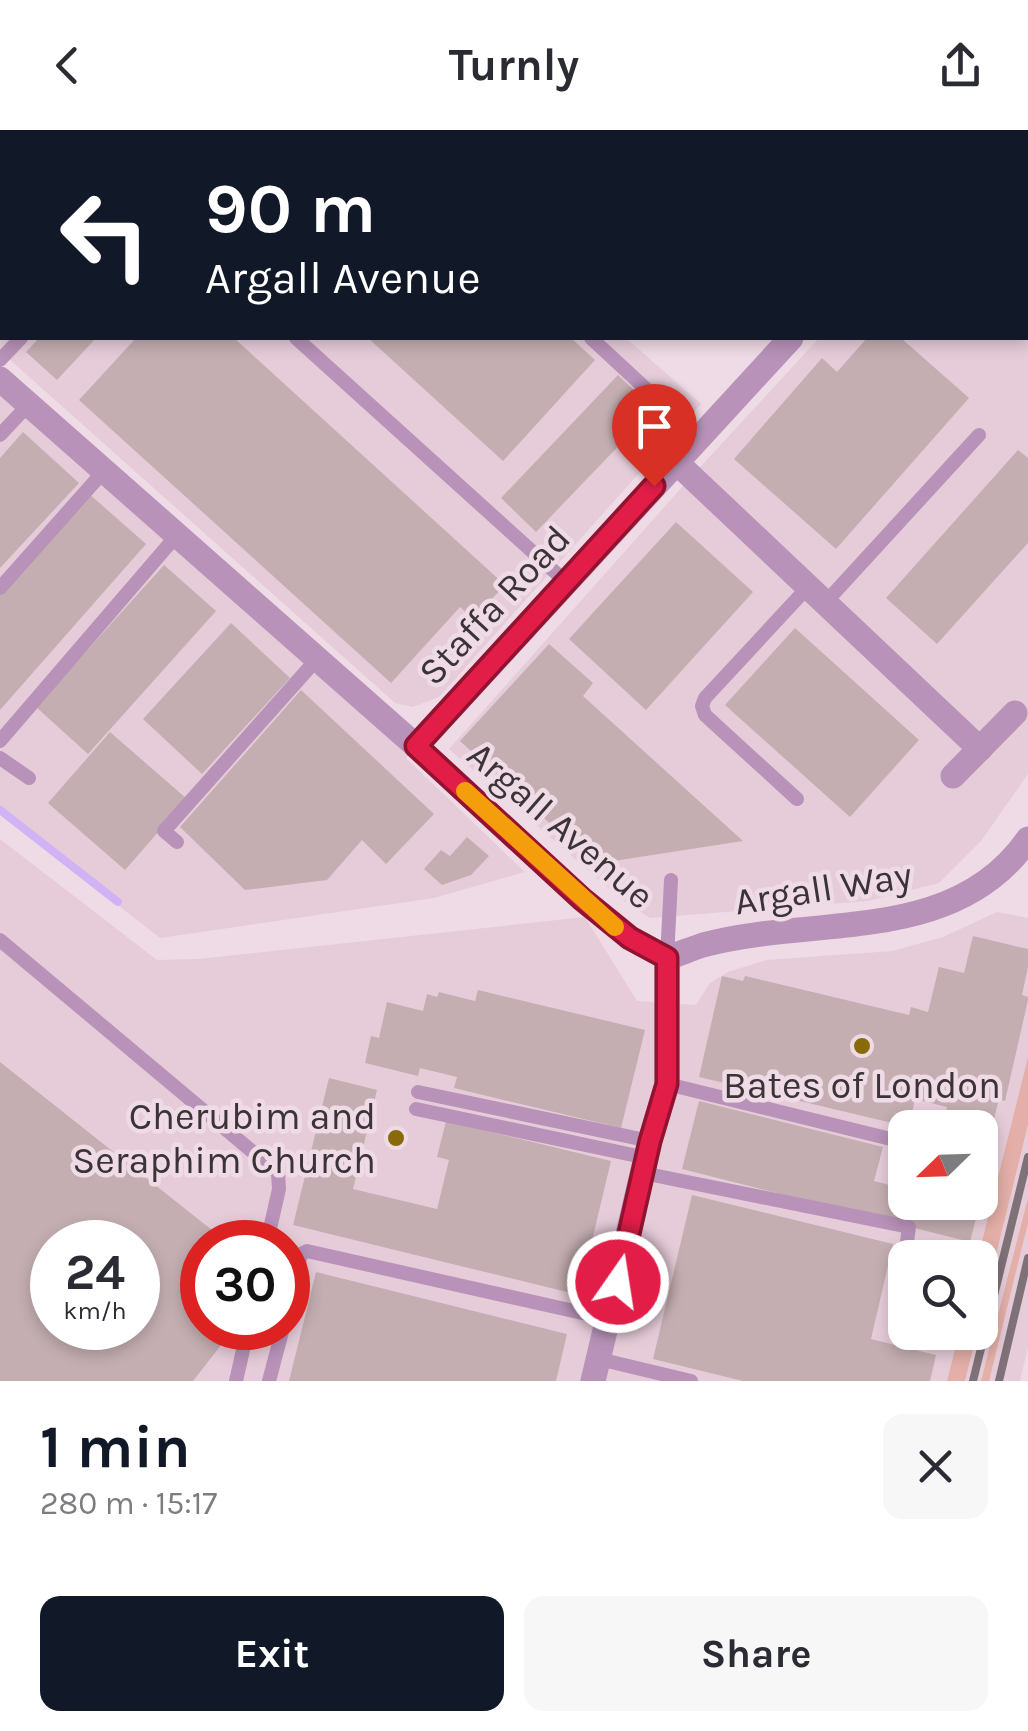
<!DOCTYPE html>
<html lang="en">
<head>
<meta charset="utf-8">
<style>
  :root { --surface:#fff; --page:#f7f7f7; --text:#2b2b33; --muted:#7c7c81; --accent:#111827 }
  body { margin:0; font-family:Karla,sans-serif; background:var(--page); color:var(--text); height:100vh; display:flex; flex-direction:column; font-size:38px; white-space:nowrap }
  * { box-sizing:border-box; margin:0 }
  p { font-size:32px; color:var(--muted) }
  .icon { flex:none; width:55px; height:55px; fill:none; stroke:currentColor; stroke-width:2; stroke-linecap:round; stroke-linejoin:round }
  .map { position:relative; height:1251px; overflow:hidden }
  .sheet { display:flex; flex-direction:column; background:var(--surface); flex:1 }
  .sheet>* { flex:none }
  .top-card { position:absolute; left:0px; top:0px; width:1030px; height:210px; box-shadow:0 5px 15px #0003; background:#111827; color:#fff; overflow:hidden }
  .needle { width:65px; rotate:247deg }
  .buttons { position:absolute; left:888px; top:980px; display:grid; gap:20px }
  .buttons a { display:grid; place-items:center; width:110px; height:110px; border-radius:20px; background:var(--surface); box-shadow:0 5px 15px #0003; font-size:50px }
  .speed { position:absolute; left:30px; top:1090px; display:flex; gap:20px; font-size:50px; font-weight:700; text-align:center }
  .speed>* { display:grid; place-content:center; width:130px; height:130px; border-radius:50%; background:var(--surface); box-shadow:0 5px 15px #0003; line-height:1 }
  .speed small { font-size:25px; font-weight:400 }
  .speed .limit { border:15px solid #d22; background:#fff; color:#111 }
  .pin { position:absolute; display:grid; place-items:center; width:85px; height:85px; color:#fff; margin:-102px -42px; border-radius:50% 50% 50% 0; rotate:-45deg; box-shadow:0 0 10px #0007 }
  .pin .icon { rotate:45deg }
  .me { position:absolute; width:110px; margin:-55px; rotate:13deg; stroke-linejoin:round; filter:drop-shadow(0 0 8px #0008) }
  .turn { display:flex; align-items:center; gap:35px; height:210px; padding:0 40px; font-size:45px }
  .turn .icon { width:130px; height:130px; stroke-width:2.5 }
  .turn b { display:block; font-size:70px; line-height:85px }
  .round { display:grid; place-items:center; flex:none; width:105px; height:105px; border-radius:20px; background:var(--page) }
  .head { display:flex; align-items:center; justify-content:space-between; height:170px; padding:0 40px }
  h1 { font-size:60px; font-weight:700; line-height:75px; color:var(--accent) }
  .action { display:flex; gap:20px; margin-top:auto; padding:20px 40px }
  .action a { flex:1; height:115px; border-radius:20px; background:var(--accent); color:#fff; font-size:40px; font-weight:700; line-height:115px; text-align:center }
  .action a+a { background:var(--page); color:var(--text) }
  header { display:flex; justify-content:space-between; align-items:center; height:130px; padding:0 40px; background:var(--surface); font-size:45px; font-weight:700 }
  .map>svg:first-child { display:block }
</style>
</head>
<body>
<header><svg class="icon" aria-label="back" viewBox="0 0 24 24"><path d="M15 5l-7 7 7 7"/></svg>Turnly<svg class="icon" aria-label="share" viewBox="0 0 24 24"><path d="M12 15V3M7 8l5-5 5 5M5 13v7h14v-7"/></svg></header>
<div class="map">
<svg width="1028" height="1251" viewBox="0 0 1028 1251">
  <rect width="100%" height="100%" fill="#efdbe5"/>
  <!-- built -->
  <g fill="#e6ccd9" fill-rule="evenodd">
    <polygon points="0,0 394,0 396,2 2,2 2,208 626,208 701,274 439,567 413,577 395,573 0,221"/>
    <polygon points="893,0 1028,0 1028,644 981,711 939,753 868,771 650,788 622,770 449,619 691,347 819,208 1028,208 1028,2 892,2"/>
    <polygon points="0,249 416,616 406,628 525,742 434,768 160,808 0,683"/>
    <path d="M0,709L157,830L198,829L585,787L637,871L696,875L710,853L728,842L766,830L892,821L943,807L997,782L1028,788V927L978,1127L905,1128V1202L959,1203L947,1251H0ZM905,998H980V1072H905ZM52,1112H138V1198H52ZM202,1112H288V1198H202Z"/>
    <polygon points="1028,995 1028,1217 1020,1251 965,1251 977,1203 980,1202 980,1190"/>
  </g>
  <!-- green -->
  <g fill="#e4afa8">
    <polygon points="1028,927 1028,995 980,1190 980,1128 978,1127"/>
    <polygon points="1028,1068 1028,1093 989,1251 981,1251"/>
    <polygon points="959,1203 977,1203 965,1251 947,1251"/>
  </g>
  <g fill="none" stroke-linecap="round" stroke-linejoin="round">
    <!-- stream -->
    <polyline stroke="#d0b2f5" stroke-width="8" points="0,680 118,772"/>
  </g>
  <!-- building -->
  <g fill="#c4aeb1" fill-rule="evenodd">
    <polygon points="39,208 96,208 57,250 26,222"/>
    <polygon points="136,208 234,208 505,455 473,489 460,477 391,553 79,270"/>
    <polygon points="368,208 571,208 595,230 503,331"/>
    <polygon points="867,208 901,208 969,268 836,419 734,329 822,228 837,242"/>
    <polygon points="618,245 654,279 536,402 501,368"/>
    <polygon points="23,302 79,353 0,438 0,328"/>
    <polygon points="1018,320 1028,328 1028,413 937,514 886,468"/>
    <polygon points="88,363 146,414 0,580 0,463"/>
    <polygon points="676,392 753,462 646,580 569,509"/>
    <polygon points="164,435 216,481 88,624 36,577"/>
    <polygon points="231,493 290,548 202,644 143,589"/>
    <polygon points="795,498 919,610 850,687 725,575"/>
    <polygon points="549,514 593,553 583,566 743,711 594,734 460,611"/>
    <polygon points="301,560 434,684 386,734 362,710 327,750 245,760 180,697"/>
    <polygon points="110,602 187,669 125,740 48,673"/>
    <polygon points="467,707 489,726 471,745 442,755 424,739 441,720 450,726"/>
    <polygon points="973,806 1028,819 1028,837 1022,865 1028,867 1028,870 1005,971 999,969 990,1005 980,1003 980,998 957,998 943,994 947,977 915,969 909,997 699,947 722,846 743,851 745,846 909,885 911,877 928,882 939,837 964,843"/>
    <polygon points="478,860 645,900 621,998 454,958 457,947 420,938 418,946 365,933 371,906 379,908 387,872 423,881 427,864 437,867 439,862 475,871"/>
    <path d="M0,932L227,1112H202V1170L192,1183L202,1192V1198H209L225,1210L193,1251H0ZM52,1112H138V1198H52Z"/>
    <polygon points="329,948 377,960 353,1059 437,1079 449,1030 437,1027 446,991 611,1031 579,1165 293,1095"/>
    <polygon points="699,971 883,1017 874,1051 905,1059 905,1072 980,1072 970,1112 682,1039"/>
    <polygon points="980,1027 991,1030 981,1067 980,1067"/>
    <polygon points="692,1065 893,1114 871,1209 936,1225 930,1251 743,1251 653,1229"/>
    <polygon points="316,1142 567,1204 556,1251 289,1251"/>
  </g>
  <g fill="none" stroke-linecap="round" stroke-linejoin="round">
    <!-- lane -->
    <g stroke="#b892b9" stroke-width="14">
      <polyline points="368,0 370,2"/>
      <polyline points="192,2 195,0"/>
      <polyline points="296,208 566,452"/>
      <polyline points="591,208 699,308"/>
      <polyline points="0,230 21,208"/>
      <polyline points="0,305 29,274"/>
      <polyline points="0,458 104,341"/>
      <polyline points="825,473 979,305"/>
      <polyline points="0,611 177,405"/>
      <polyline points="0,628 29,648"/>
      <polyline points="797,669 705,585 702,576 705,568 808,457"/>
      <polyline points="177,712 164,701 317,529"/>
      <polyline points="0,810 278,1043 279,1059 267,1112"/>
      <polyline points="667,828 671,750"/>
      <polyline points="667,954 899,1011"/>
      <polyline points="418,962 650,1011"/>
      <polyline points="416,979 647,1028"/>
      <polyline points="643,1043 909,1097 897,1184"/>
      <polyline points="288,1178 301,1124 307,1121 609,1189"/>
      <polyline points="599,1229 691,1251"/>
      <polyline points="236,1251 248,1198"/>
      <polyline points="269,1251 283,1198"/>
    </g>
    <!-- street -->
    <g stroke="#b892b9" stroke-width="25">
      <polyline points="671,0 674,2"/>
      <polyline points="868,2 869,0"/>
      <polyline points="0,249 416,616 582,769 630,808 667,828"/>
      <polyline points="676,332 980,619"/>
      <polyline points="416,616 791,208"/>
      <polyline points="953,646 1015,583"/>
      <path d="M667,828C679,824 691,819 703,815C812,785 954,816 1028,709"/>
      <polyline points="593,1251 650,1011 667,954 667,828"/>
    </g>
    <!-- rail -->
    <g stroke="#7e7278" stroke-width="8">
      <polyline points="973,1251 1028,1027"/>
      <polyline points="999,1251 1028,1128"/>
    </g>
  </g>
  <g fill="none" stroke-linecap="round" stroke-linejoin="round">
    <defs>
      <polyline id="route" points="618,1152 650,1011 667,954 667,828 630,808 582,769 416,616 654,356"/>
    </defs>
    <!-- route casing -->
    <use href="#route" stroke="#92132f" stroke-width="25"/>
    <!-- route -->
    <use href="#route" stroke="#e11d48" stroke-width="18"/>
    <!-- slow -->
    <polyline stroke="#f59e0b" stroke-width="18" points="465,661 615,797"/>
  </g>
  <!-- markers -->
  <g fill="#886b08" stroke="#efdbe5" stroke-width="4">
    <circle cx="862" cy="916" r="10"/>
    <circle cx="396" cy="1008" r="10"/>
  </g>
  <g text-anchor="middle" stroke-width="9" stroke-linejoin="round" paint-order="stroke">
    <!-- street labels -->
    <g font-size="38" fill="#3b3337" stroke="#efdbe5">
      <text transform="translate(494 475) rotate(-47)" y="13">Staffa Road</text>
      <text transform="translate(561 695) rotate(41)" y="13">Argall Avenue</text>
      <text transform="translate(823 758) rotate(-9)" y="13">Argall Way</text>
    </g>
    <!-- poi labels -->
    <g font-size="38" fill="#3b3337" stroke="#efdbe5">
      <text x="862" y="968">Bates of London</text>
      <text x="376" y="999" text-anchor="end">Cherubim and<tspan x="376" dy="44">Seraphim Church</tspan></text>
    </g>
  </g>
</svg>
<div class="buttons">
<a><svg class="needle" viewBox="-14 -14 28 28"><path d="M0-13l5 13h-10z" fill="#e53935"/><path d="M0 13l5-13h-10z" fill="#7c7c81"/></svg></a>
<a><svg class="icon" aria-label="search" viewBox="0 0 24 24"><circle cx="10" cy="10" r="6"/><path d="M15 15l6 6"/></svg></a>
</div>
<div class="speed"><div>24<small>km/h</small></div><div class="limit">30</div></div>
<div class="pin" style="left:654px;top:356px;background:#d93025"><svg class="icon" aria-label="arrive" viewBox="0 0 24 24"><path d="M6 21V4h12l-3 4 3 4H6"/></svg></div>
<svg class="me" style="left:618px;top:1152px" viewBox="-20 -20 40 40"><circle r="17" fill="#e11d48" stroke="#fff" stroke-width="3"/><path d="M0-11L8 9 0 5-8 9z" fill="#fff"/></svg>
<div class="top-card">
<div class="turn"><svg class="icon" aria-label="left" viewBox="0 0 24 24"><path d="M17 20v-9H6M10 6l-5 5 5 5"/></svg><div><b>90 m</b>Argall Avenue</div></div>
</div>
</div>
<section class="sheet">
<div class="head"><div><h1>1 min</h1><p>280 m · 15:17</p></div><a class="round"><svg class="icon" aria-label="close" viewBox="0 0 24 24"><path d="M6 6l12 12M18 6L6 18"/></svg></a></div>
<div class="action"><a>Exit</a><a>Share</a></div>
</section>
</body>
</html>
